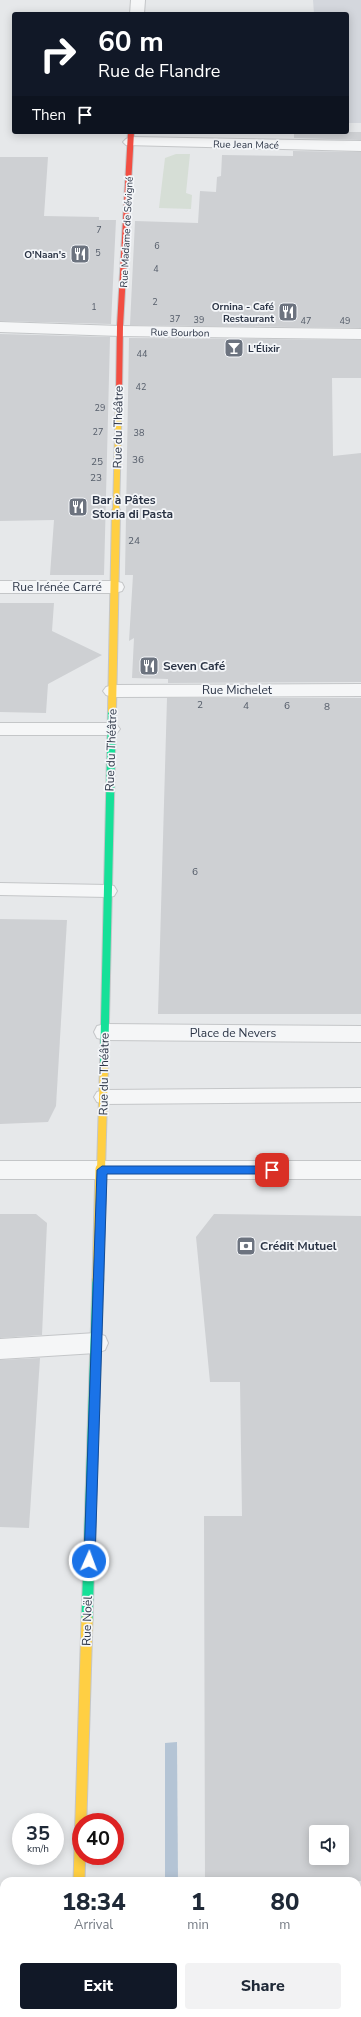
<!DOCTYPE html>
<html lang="en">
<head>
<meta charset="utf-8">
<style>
  :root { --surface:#fff; --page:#f2f2f3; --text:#1f2937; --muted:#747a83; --accent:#111827 }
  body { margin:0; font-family:"Nunito Sans",sans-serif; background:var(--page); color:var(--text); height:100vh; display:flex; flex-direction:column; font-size:15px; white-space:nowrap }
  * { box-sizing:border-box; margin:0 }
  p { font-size:13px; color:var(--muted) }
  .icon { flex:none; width:22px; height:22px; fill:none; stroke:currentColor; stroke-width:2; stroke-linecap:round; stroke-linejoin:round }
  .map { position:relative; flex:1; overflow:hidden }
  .sheet { position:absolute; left:0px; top:1877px; width:361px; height:140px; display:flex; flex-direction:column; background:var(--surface); border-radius:12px 12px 0 0; box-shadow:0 2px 10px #0003 }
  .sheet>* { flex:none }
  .hud { position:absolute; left:12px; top:12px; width:337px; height:122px; border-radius:4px; box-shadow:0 2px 10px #0003; background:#111827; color:#fff; overflow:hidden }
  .tools { position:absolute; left:309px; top:1825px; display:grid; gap:8px }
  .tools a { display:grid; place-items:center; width:40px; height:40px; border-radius:4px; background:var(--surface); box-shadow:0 2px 10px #0003; font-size:20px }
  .speed { position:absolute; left:12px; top:1813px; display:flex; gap:8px; font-size:20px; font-weight:700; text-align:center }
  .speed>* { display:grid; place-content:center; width:52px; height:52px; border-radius:50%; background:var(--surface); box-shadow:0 2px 10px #0003; line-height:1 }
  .speed small { font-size:10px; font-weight:400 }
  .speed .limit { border:6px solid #d22; background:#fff; color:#111 }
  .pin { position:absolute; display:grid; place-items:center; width:34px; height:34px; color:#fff; margin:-17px; border-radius:8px; box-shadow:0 2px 6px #0006 }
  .me { position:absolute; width:44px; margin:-22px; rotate:2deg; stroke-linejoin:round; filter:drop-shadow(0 0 3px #0008) }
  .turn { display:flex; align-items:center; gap:14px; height:84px; padding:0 20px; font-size:18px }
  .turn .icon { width:52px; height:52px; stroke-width:2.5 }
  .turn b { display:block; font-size:28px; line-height:34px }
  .then { display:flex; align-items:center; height:38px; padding:0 20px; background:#0003; gap:8px; font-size:15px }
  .eta { display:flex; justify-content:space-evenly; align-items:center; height:68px; text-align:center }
  .eta b { font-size:24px; font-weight:800; line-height:28px }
  .action { display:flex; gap:8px; margin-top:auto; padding:8px 20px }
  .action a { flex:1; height:46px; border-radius:4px; background:var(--accent); color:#fff; font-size:16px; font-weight:800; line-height:46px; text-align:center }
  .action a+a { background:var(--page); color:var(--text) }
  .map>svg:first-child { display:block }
</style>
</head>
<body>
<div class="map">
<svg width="361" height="2017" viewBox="0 0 361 2017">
  <rect width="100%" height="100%" fill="#e6e8ea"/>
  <!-- built -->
  <polygon fill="#d4d7dd" points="313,0 361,0 361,123 347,123 347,14 314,14"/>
  <!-- green -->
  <polygon fill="#d6ded6" points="176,154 190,154 186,193 192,195 191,209 159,208 165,158"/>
  <!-- water -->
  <polygon fill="#b4c4d5" points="177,1742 178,1881 165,1881 165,1743"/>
  <!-- building -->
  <g fill="#ced0d3" fill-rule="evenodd">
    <polygon points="294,132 361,132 361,140 294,138"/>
    <polygon points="293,151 361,152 361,328 130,325 135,221 198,223 200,191 216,192 217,177 221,176 222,155 293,156"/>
    <polygon points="0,157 48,157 44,216 99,217 99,220 116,220 111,324 0,321"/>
    <polygon points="0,334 110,337 104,575 50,575 54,520 0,521"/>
    <polygon points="129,338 361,340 361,378 332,378 333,456 361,453 361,682 168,683 168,679 132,678 134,638 129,641 133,575 125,575"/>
    <polygon points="0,603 54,603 52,631 102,655 48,684 46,713 0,712"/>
    <polygon points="167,698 361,698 361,1014 158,1014"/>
    <polygon points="0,919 67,920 56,1106 48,1122 0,1124"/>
    <polygon points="0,1214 36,1214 47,1223 42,1335 0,1338"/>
    <path d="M214,1214L361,1216V1881H205L204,1516H242L240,1382H210L196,1237ZM316,1832H342V1858H316Z"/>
    <polygon points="40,1358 29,1528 0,1527 0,1360"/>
  </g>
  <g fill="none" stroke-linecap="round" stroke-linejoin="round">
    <defs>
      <g id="lane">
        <polygon points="0,723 111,723 117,725 120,729 117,733 111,735 0,735"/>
        <polygon points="0,883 108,885 114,886 117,891 114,896 108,897 0,895"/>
        <polygon points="361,1088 361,1102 104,1104 97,1102 94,1097 97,1092 104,1090"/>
      </g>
      <g id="street">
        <polygon points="131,0 145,0 144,14 130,14"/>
        <polygon points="131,137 361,141 361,151 126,145 123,142 126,139"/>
        <polygon points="0,322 120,326 361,329 361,339 120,336 0,332"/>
        <polygon points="0,581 115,581 122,583 124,587 122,591 115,593 0,593"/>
        <polygon points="361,684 361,696 113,697 106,695 103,691 106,687 113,685"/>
        <polygon points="105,1024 361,1026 361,1042 105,1040 97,1038 94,1032 97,1026"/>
        <rect x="0" y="1161" width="361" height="18"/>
        <polygon points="96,1333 105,1336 108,1343 105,1350 96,1353 0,1359 0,1339"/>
        <rect x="59" y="2013" width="30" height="4"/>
      </g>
      <polyline id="fast-far1" points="104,1065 112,710"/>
      <polyline id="fast" points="87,1620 98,1280"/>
      <polyline id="slow-far2" points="116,512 119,393"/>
      <g id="slow-far1">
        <polyline points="112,710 116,511"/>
        <polyline points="101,1170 104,1065"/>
      </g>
      <g id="slow">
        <polyline points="98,1280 101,1169"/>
        <polyline points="79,1881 87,1620"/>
      </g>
      <polyline id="jam" points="119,393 120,326 131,132"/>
    </defs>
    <!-- lane casing -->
    <use href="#lane" stroke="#c4c6c8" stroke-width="2"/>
    <!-- street casing -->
    <use href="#street" stroke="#c4c6c8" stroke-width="2"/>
    <!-- fast-far1 casing -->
    <use href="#fast-far1" stroke="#c4c6c8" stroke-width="10"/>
    <!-- fast casing -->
    <use href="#fast" stroke="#c4c6c8" stroke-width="13"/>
    <!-- slow-far2 casing -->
    <use href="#slow-far2" stroke="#c4c6c8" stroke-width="8"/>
    <!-- slow-far1 casing -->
    <use href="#slow-far1" stroke="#c4c6c8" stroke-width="10"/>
    <!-- slow casing -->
    <use href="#slow" stroke="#c4c6c8" stroke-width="13"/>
    <!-- jam casing -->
    <use href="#jam" stroke="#c4c6c8" stroke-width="8"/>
    <!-- lane -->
    <use href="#lane" fill="#f5f6f7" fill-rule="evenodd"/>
    <!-- street -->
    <use href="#street" fill="#f5f6f7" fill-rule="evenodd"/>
    <!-- fast-far1 -->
    <use href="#fast-far1" stroke="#16e098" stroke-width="8"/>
    <!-- fast -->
    <use href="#fast" stroke="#16e098" stroke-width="11"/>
    <!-- slow-far2 -->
    <use href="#slow-far2" stroke="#ffcf43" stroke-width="6"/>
    <!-- slow-far1 -->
    <use href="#slow-far1" stroke="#ffcf43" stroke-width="8"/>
    <!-- slow -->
    <use href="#slow" stroke="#ffcf43" stroke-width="11"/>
    <!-- jam -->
    <use href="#jam" stroke="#f24e42" stroke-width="6"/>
  </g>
  <!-- route -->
  <polygon fill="#1a73e8" stroke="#114b97" points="102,1166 272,1166 277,1170 272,1174 107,1174 95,1561 93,1564 85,1564 84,1561 97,1170"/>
  <!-- icons -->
  <defs>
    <symbol id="restaurant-square" viewBox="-11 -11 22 22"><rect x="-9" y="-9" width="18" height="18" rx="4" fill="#6c737f" stroke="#f4f6f9"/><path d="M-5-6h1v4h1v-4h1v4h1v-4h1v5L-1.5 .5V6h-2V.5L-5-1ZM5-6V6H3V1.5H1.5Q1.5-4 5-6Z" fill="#fff"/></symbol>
    <symbol id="bar-square" viewBox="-11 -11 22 22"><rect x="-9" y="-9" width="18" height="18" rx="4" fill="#6c737f" stroke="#f4f6f9"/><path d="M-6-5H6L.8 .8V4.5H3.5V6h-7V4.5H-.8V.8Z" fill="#fff"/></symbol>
    <symbol id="bank-square" viewBox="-11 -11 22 22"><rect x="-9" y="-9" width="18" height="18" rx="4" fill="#6c737f" stroke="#f4f6f9"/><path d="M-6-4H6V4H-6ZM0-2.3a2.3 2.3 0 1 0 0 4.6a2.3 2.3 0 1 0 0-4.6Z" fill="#fff"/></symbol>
  </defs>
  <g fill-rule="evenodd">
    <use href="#restaurant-square" x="69" y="243" width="22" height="22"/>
    <use href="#restaurant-square" x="277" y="301" width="22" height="22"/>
    <use href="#bar-square" x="223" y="337" width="22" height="22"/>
    <use href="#restaurant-square" x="67" y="496" width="22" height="22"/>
    <use href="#restaurant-square" x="138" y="655" width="22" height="22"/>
    <use href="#bank-square" x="235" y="1235" width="22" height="22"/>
  </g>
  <g text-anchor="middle" stroke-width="3.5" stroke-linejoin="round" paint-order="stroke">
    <!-- far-number labels -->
    <g font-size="9" fill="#545c69">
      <text x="99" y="233">7</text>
      <text x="157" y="249">6</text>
      <text x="98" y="256">5</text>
      <text x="156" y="272">4</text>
      <text x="155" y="305">2</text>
      <text x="94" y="310">1</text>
      <text x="175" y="322">37</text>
      <text x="199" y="323">39</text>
      <text x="306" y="324">47</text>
      <text x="345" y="324">49</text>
      <text x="142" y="357">44</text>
      <text x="141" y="390">42</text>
      <text x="100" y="411">29</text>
      <text x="98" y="435">27</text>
      <text x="139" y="436">38</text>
    </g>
    <!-- far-street labels -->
    <g font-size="10" fill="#2b3445" stroke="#f4f6f9">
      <text transform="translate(246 144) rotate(1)" y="4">Rue Jean Macé</text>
      <text transform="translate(126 232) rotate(-87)" y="4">Rue Madame de Sévigné</text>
      <text transform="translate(180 332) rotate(1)" y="4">Rue Bourbon</text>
    </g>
    <!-- far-poi labels -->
    <g font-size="10" font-weight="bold" fill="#2b3445" stroke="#f4f6f9" text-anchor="end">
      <text x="66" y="258">O'Naan's</text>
      <text x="274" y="310">Ornina - Café<tspan x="274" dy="12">Restaurant</tspan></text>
      <text x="248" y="352" text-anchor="start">L'Élixir</text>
    </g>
    <!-- number labels -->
    <g font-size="10" fill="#545c69">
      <text x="138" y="463">36</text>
      <text x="97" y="465">25</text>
      <text x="96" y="481">23</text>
      <text x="134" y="544">24</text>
      <text x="200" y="708">2</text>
      <text x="246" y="709">4</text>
      <text x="287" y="709">6</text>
      <text x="327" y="710">8</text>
      <text x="195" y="875">6</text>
    </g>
    <!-- street labels -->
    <g font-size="12" fill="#2b3445" stroke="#f4f6f9">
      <text transform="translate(118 427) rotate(-89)" y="4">Rue du Théâtre</text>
      <text x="57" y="591">Rue Irénée Carré</text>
      <text x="237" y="694">Rue Michelet</text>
      <text transform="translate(111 750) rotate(-88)" y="4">Rue du Théâtre</text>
      <text x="233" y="1037">Place de Nevers</text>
      <text transform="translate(104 1074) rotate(-89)" y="4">Rue du Théâtre</text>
      <text transform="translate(87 1621) rotate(-88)" y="4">Rue Noël</text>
    </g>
    <!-- poi labels -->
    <g font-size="12" font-weight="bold" fill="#2b3445" stroke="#f4f6f9" text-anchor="start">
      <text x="92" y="504">Bar à Pâtes<tspan x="92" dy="14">Storia di Pasta</tspan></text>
      <text x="163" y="670">Seven Café</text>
      <text x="260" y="1250">Crédit Mutuel</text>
    </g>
  </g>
</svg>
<div class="tools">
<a><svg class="icon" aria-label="sound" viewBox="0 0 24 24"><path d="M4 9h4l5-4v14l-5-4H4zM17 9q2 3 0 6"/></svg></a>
</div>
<div class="speed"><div>35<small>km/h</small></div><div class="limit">40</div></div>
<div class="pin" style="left:272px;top:1170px;background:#d93025"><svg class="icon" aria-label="arrive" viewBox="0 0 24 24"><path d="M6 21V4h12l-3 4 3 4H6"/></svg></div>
<svg class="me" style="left:89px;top:1561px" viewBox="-20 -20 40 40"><circle r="17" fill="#1a73e8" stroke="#fff" stroke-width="3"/><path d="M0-11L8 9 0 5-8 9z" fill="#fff"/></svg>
<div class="hud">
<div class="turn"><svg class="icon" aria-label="right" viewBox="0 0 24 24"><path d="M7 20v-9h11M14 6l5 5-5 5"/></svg><div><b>60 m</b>Rue de Flandre</div></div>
<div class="then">Then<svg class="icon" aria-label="arrive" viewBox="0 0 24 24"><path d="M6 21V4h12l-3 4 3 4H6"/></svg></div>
</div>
<section class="sheet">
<div class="eta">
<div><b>18:34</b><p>Arrival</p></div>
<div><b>1</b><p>min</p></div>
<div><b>80</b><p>m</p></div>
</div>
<div class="action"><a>Exit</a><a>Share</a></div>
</section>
</div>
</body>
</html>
